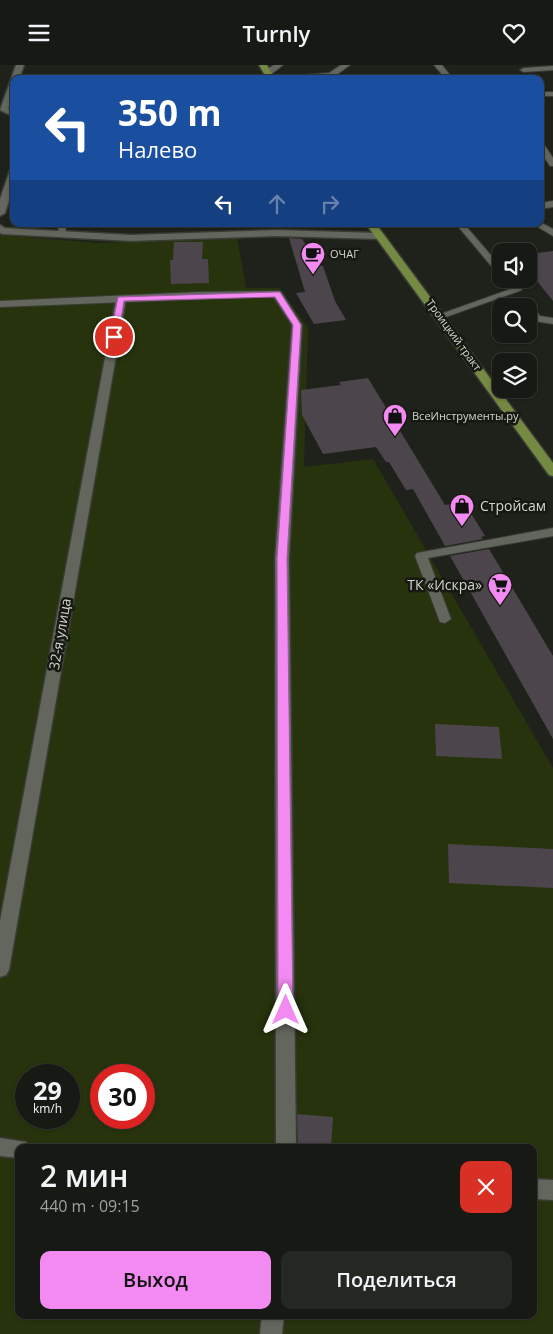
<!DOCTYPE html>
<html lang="ru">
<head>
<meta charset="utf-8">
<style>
  :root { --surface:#171a14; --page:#242722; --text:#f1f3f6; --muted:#9ea1a0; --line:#363834; --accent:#f38af1 }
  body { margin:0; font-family:"Open Sans",sans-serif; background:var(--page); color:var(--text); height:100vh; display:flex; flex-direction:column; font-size:19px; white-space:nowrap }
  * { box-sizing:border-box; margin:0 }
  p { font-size:16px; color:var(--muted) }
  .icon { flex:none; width:28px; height:28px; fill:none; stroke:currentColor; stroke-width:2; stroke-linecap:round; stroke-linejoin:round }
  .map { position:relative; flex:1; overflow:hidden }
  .sheet { position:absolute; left:15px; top:1079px; width:522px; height:175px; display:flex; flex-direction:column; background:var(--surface); border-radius:10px; box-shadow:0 1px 4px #0004,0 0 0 1px var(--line) }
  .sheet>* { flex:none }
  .hud { position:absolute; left:10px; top:10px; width:534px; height:152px; border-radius:10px; box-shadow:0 1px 4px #0004,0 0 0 1px var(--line); background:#1a4fa0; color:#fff; overflow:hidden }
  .controls { position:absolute; left:492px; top:178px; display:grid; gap:10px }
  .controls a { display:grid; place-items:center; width:45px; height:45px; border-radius:10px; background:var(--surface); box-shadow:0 1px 4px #0004,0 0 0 1px var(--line); font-size:25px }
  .speed { position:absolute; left:15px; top:999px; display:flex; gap:10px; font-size:25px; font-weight:700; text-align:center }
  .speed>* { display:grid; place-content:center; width:65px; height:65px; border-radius:50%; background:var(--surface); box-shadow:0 1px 4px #0004,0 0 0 1px var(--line); line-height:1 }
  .speed small { font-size:12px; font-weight:400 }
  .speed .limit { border:8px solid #d22; background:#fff; color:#111 }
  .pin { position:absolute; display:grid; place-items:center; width:42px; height:42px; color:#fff; margin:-21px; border:2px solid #fff; border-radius:50%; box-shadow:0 1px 5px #0007 }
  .me { position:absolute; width:55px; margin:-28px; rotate:0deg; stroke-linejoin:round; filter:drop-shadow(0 0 4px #0008) }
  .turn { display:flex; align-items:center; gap:18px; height:105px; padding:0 25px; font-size:22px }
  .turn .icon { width:65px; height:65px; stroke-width:2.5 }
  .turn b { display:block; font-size:35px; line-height:42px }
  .lanes { display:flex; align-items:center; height:48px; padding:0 25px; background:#0003; justify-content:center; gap:25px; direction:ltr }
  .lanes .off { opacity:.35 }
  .round { display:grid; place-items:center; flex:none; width:52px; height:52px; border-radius:10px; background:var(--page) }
  .overview { display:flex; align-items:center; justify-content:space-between; height:85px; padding:0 25px }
  h1 { font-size:30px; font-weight:600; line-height:38px }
  .button { display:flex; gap:10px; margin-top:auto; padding:10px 25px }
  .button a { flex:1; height:58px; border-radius:10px; background:var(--accent); color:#111; font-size:20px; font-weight:600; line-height:58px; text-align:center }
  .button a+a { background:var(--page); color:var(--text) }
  header { display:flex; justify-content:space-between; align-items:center; height:65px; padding:0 25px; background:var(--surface); font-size:22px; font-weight:600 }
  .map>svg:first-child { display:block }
</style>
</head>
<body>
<header><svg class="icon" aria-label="menu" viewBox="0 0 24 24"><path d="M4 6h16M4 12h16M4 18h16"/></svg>Turnly<svg class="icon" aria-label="heart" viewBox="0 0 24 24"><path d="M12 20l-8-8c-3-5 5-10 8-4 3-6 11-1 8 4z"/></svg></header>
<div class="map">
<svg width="553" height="1269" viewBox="0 0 553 1269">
  <rect width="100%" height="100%" fill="#1f221a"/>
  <!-- green -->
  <path fill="#27330d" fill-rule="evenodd" d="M0,170L98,178L237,173L246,223H279L308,263L304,402L373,394L553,703V1269H0ZM26,1010H69V1052H26ZM101,1010H144V1052H101ZM19,1082H534V1250H19Z"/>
  <!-- building -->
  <g fill="#4d454c">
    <polygon points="289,173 302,174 321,201 323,201 335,236 346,255 314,259 296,228 305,227"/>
    <polygon points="174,177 203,177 202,194 208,194 209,218 171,219 170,195 173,195"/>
    <polygon points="553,186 553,236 529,206 529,189"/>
    <polygon points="368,313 445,440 464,437 485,471 481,472 483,474 445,481 413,424 406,425 389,397 386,397 376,382 323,389 302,350 301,325 341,320 339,317"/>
    <polygon points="489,484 553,591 553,674 450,491"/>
    <polygon points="435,659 499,662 502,694 436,691"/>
    <polygon points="448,779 553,784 553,823 449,818"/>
    <polygon points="297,1049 333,1052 331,1082 298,1082"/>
  </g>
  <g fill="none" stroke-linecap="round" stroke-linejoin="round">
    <defs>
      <g id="lane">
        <polygon points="274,0 283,0 270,10 264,10 264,6"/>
        <polygon points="341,0 350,0 335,11 336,14 275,14 278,12 329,8"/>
        <polygon points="434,0 442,0 453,14 446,14"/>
        <polygon points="553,1 553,5 524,7 520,5 524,3"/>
        <rect x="540" y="27" width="13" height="4"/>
        <polygon points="540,78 543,78 553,93 553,101 550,101 540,86"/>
        <polygon points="553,136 553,142 540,144 540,138"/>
        <polygon points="540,157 553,164 553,171 533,159 540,159"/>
        <polygon points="58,159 66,159 65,172 59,172"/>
        <polygon points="456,159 464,159 501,202 501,210 498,209"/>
        <polygon points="503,214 512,214 522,225 443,253 440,254 435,251 511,224"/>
        <polygon points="277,226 282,229 280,231 0,242 0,236 198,227"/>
        <polygon points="529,239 532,240 540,251 553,253 553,259 534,256 529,249 529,241 525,241"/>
        <polygon points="553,463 553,471 428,493 451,554 445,558 440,557 415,491 417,488"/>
      </g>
      <g id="street">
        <polygon points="16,0 24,0 19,14 14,14 14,29 8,44 14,47 14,52 0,45"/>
        <polygon points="14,102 14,120 5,148 0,151 0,134 10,105"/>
        <polygon points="0,160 5,163 131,170 277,165 379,168 384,171 379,174 277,171 131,176 2,169 0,168"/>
        <polygon points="277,226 281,227 302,260 289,493 296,1082 276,1082 275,493 292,260 272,229"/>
        <polygon points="121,231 126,234 9,905 6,910 0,912 0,856 116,234"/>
        <polygon points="0,1073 26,1077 28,1082 19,1082 19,1093 0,1091"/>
        <polygon points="534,1114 553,1115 553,1135 534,1134"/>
        <polygon points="262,1250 284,1250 282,1269 260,1269"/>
      </g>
      <g id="primary">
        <polygon points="259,0 267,0 275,14 267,14"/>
        <polygon points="366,159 376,159 553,398 553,411 549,410"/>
      </g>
    </defs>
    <!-- lane casing -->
    <use href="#lane" stroke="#393c35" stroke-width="2"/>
    <!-- street casing -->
    <use href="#street" stroke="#393c35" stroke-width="3"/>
    <!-- primary casing -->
    <use href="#primary" stroke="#393c35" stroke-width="3"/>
    <!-- lane -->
    <use href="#lane" fill="#62665d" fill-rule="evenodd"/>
    <!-- street -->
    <use href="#street" fill="#62665d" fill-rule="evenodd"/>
    <!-- primary -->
    <use href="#primary" fill="#748941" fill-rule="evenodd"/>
  </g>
  <!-- route -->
  <polygon fill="#f38af1" stroke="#9e5a9d" points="277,227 280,227 301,260 287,493 293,945 290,949 286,951 281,949 278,945 277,493 293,260 275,232 124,236 118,272 114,274 110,272 118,232"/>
  <!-- icons -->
  <defs>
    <symbol id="cafe-pin" viewBox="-11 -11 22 30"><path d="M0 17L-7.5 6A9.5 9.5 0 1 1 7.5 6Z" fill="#f38af1" stroke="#161911"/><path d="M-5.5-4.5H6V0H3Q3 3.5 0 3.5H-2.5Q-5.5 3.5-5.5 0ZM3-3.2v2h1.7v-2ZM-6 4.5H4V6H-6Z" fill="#111"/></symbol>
    <symbol id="shop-pin" viewBox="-11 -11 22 30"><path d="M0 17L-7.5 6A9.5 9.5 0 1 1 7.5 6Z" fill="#f38af1" stroke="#161911"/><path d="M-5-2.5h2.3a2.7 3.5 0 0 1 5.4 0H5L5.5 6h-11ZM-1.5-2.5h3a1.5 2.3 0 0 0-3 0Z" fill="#111"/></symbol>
    <symbol id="supermarket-pin" viewBox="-11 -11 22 30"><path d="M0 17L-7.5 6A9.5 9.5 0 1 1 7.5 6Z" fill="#f38af1" stroke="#161911"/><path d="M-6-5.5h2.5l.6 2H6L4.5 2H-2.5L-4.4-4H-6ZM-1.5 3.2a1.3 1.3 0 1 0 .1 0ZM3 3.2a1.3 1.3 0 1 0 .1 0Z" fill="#111"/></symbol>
  </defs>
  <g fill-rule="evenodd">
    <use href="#cafe-pin" x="299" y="175" width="28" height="38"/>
    <use href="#shop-pin" x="381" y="337" width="28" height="38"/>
    <use href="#shop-pin" x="448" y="427" width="28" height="38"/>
    <use href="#supermarket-pin" x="486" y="506" width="28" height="38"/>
  </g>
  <g text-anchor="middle" stroke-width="5" stroke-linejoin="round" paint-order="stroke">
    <!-- far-poi labels -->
    <g font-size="11" fill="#d3d5cf" stroke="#161911" text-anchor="start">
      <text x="330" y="193">ОЧАГ</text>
      <text x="412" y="355">ВсеИнструменты.ру</text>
    </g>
    <!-- far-street labels -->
    <g font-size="11" fill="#d3d5cf" stroke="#161911">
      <text transform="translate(454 270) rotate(54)" y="4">Троицкий тракт</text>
    </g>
    <!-- poi labels -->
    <g font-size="14" fill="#d3d5cf" stroke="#161911" text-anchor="start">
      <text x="480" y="446">Стройсам</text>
      <text x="482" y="525" text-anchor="end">ТК «Искра»</text>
    </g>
    <!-- street labels -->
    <g font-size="14" fill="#d3d5cf" stroke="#161911">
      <text transform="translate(60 569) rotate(-80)" y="5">32-я улица</text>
    </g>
  </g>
</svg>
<div class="controls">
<a><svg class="icon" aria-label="sound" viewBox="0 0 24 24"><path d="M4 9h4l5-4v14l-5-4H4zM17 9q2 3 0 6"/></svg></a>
<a><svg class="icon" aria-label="search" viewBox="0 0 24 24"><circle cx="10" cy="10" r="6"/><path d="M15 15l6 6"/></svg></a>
<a><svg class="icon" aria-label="layers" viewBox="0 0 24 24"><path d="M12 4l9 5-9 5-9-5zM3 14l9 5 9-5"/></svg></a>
</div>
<div class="speed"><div>29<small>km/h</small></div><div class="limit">30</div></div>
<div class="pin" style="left:114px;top:272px;background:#d93025"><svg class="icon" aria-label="arrive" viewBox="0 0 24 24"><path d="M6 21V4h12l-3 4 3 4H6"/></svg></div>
<svg class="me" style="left:286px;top:945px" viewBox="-20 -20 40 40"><path d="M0-17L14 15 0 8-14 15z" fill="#f38af1" stroke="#fff" stroke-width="4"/></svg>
<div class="hud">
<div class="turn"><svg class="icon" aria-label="left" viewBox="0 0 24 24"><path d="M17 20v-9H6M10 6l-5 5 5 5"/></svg><div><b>350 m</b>Налево</div></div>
<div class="lanes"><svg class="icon" aria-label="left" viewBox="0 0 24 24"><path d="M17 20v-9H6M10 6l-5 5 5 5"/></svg><svg class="icon off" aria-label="ahead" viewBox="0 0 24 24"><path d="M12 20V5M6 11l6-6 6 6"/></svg><svg class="icon off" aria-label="right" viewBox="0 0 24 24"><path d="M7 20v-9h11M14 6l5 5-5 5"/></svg></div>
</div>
<section class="sheet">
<div class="overview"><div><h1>2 мин</h1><p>440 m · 09:15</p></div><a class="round" style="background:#d93025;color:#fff"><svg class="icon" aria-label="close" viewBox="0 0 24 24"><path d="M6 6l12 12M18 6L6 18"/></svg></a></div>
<div class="button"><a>Выход</a><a>Поделиться</a></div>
</section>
</div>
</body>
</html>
